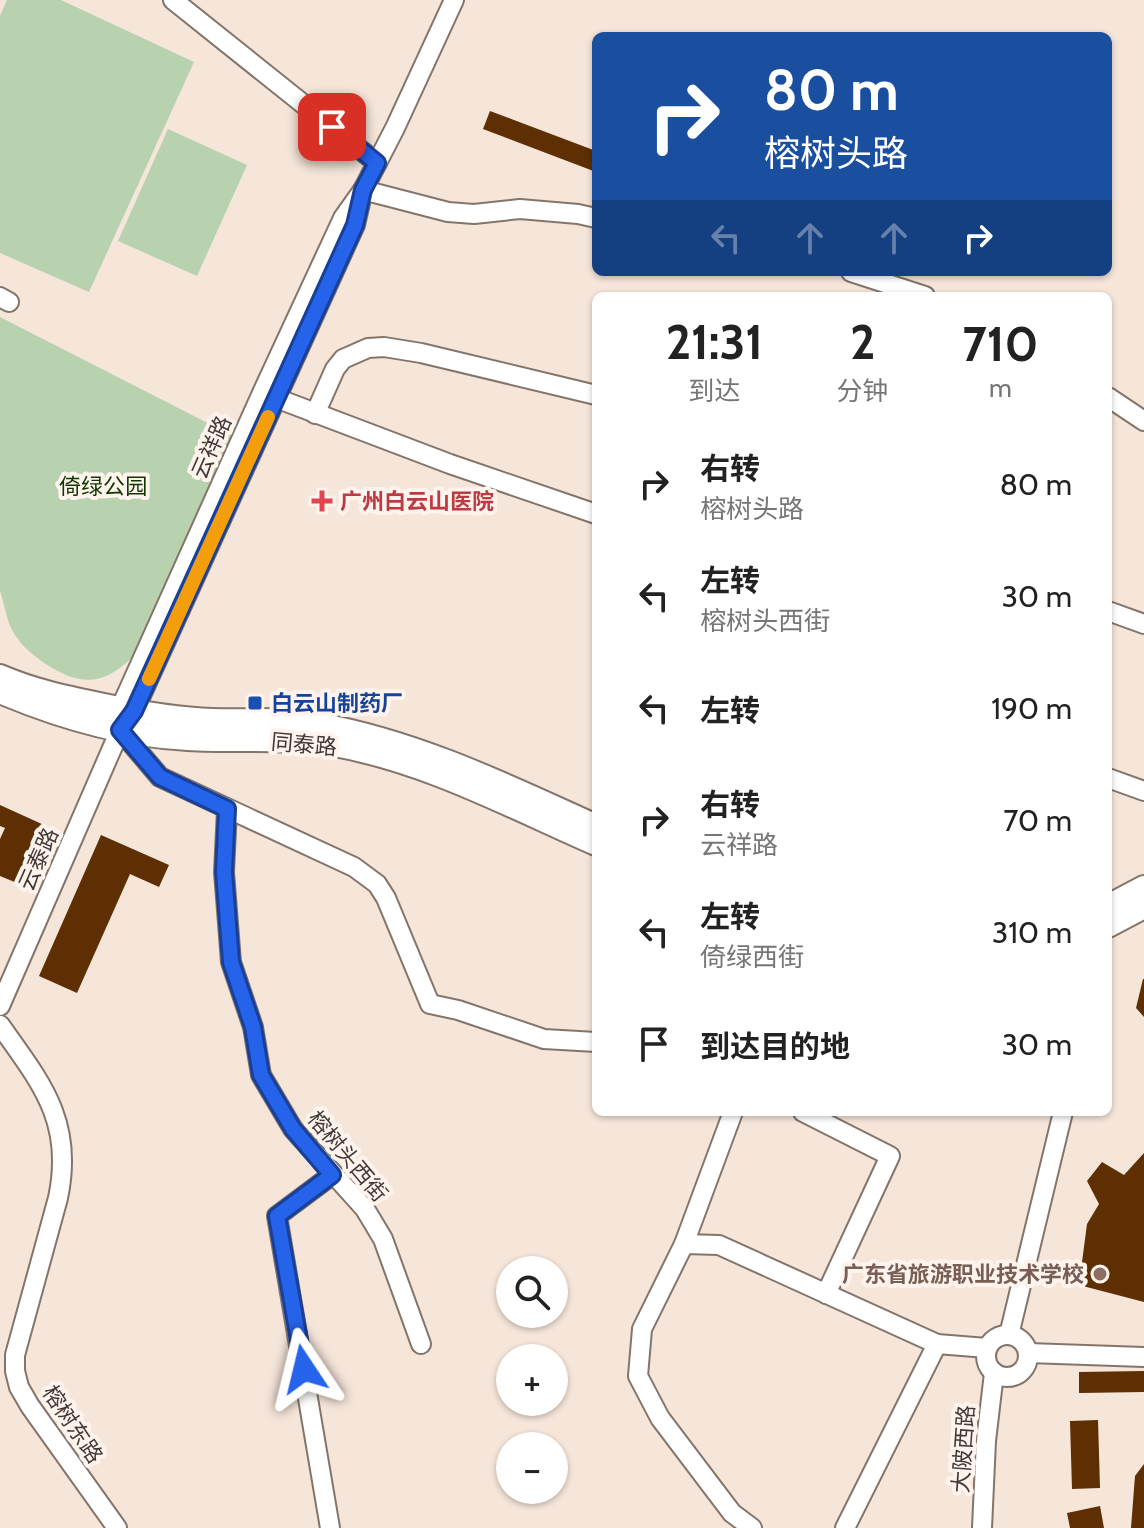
<!DOCTYPE html>
<html lang="zh">
<head>
<meta charset="utf-8">
<style>
  :root { --surface:#fff; --page:#f6f6f6; --text:#222; --muted:#767676 }
  body { margin:0; font-family:Cabin,"Noto Sans SC",sans-serif; background:var(--page); color:var(--text); height:100vh; display:flex; flex-direction:column; font-size:30px; white-space:nowrap }
  * { box-sizing:border-box; margin:0 }
  p { font-size:26px; color:var(--muted) }
  .icon { flex:none; width:44px; height:44px; fill:none; stroke:currentColor; stroke-width:2; stroke-linecap:round; stroke-linejoin:round }
  .map { position:relative; flex:1; overflow:hidden }
  .details { position:absolute; left:592px; top:292px; width:520px; height:824px; display:flex; flex-direction:column; background:var(--surface); border-radius:12px; box-shadow:0 2px 6px #0004 }
  .details>* { flex:none }
  .top-card { position:absolute; left:592px; top:32px; width:520px; height:244px; border-radius:12px; box-shadow:0 2px 6px #0004; background:#1a4fa0; color:#fff; overflow:hidden }
  .fabs { position:absolute; left:496px; top:1256px; display:grid; gap:16px }
  .fabs a { display:grid; place-items:center; width:72px; height:72px; border-radius:50%; background:var(--surface); box-shadow:0 2px 6px #0004; font-size:40px }
  .pin { position:absolute; display:grid; place-items:center; width:68px; height:68px; color:#fff; margin:-34px; border-radius:16px; box-shadow:0 4px 12px #0006 }
  .me { position:absolute; width:88px; margin:-44px; rotate:350deg; stroke-linejoin:round; filter:drop-shadow(0 0 6px #0008) }
  .turn { display:flex; align-items:center; gap:28px; height:168px; padding:0 40px; font-size:36px }
  .turn .icon { width:104px; height:104px; stroke-width:2.5 }
  .turn b { display:block; font-size:56px; line-height:68px }
  .lanes { display:flex; align-items:center; height:76px; padding:0 40px; background:#0003; justify-content:center; gap:40px; direction:ltr }
  .lanes .off { opacity:.35 }
  .eta { display:flex; justify-content:space-evenly; align-items:center; height:136px; text-align:center }
  .eta b { font-size:48px; font-weight:700; line-height:56px }
  ul { padding:0; list-style:none }
  li { display:flex; align-items:center; gap:24px; height:112px; padding:0 40px }
  li div { flex:1 }
  li b { display:block; font-size:30px }
  li em { font-style:normal }
  .map>svg:first-child { display:block }
</style>
</head>
<body>
<div class="map">
<svg width="1144" height="1528" viewBox="0 0 1144 1528">
  <rect width="100%" height="100%" fill="#f6e5d9"/>
  <!-- green -->
  <g fill="#b8d2af">
    <polygon points="7,0 61,0 194,62 89,292 0,253 0,16"/>
    <polygon points="168,129 247,165 197,276 118,241"/>
    <path d="M0,317L237,438L143,646C108,685 84,691 40,660C29,652 17,641 11,628C6,616 4,603 0,591Z"/>
  </g>
  <!-- building -->
  <g fill="#5d2f03">
    <polygon points="490,111 596,151 596,172 483,129"/>
    <polygon points="0,805 44,825 17,883 0,876 0,839 5,828 0,826"/>
    <polygon points="101,835 169,865 159,887 130,874 77,993 39,976"/>
    <polygon points="1143,979 1144,979 1144,1017 1136,1008"/>
    <polygon points="1144,1153 1144,1302 1079,1285 1087,1224 1099,1204 1087,1181 1102,1162 1124,1175"/>
    <polygon points="1144,1371 1144,1392 1079,1393 1079,1372"/>
    <polygon points="1098,1420 1100,1488 1072,1489 1070,1421"/>
    <polygon points="1144,1464 1144,1528 1131,1528 1135,1476"/>
    <polygon points="1100,1506 1104,1528 1070,1528 1067,1513"/>
  </g>
  <g fill="none" stroke-linecap="round" stroke-linejoin="round">
    <defs>
      <g id="minor">
        <polyline points="173,0 377,163"/>
        <polyline points="363,190 448,212 474,214 520,209 578,214 596,218"/>
        <polyline points="851,272 925,296"/>
        <polyline points="0,297 9,302"/>
        <polyline points="268,395 450,464 596,514"/>
        <polyline points="1108,397 1144,421"/>
        <polyline points="315,414 335,369 343,359 368,348 384,347 421,353 596,395"/>
        <polyline points="1108,611 1144,624"/>
        <polyline points="120,719 120,709 262,393 343,218 363,190 395,128 454,0"/>
        <polyline points="120,730 160,777 354,867 377,884 386,898 430,1004 458,1010 544,1039 596,1042"/>
        <polyline points="1108,778 1144,791"/>
        <polyline points="227,809 224,872 231,962 253,1027 261,1075 293,1129 365,1209 383,1239 421,1344"/>
        <polyline points="0,1006 120,730 134,711 355,225 363,190"/>
        <path d="M0,1025C42,1084 74,1122 58,1198L15,1355V1371L19,1387L30,1406L117,1528"/>
        <polyline points="803,1112 890,1156 826,1294"/>
        <polyline points="684,1244 733,1112"/>
        <circle cx="1007" cy="1356" r="21"/>
        <polyline points="1009,1335 1063,1112"/>
        <polyline points="1028,1353 1144,1357"/>
        <polyline points="330,1528 277,1216 332,1175"/>
        <polyline points="752,1528 732,1513 660,1418 638,1376 642,1329 684,1244 719,1245 937,1344 987,1348"/>
        <polyline points="845,1528 937,1344"/>
        <polyline points="982,1528 986,1441 994,1373"/>
      </g>
      <g id="major">
        <path d="M0,676C32,690 65,697 99,704C137,712 175,719 213,720C248,721 283,718 317,724C415,741 506,785 596,826"/>
        <path d="M0,692C59,717 124,736 188,739C237,742 286,737 334,745C426,761 511,807 596,844"/>
        <polyline points="1108,906 1144,887"/>
        <polyline points="1108,926 1144,907"/>
      </g>
    </defs>
    <!-- minor casing -->
    <use href="#minor" stroke="#84756b" stroke-width="22"/>
    <!-- major casing -->
    <use href="#major" stroke="#84756b" stroke-width="26"/>
    <!-- minor -->
    <use href="#minor" stroke="#fff" stroke-width="18"/>
    <!-- major -->
    <use href="#major" stroke="#fff" stroke-width="22"/>
  </g>
  <g fill="none" stroke-linecap="round" stroke-linejoin="round">
    <defs>
      <polyline id="route" points="304,1369 277,1216 332,1175 293,1129 261,1075 253,1027 231,962 224,872 227,809 160,777 120,730 134,711 355,225 363,190 377,163 332,127"/>
    </defs>
    <!-- route casing -->
    <use href="#route" stroke="#184099" stroke-width="20"/>
    <!-- route -->
    <use href="#route" stroke="#2563eb" stroke-width="14"/>
    <!-- slow -->
    <polyline stroke="#f59e0b" stroke-width="14" points="149,679 268,417"/>
  </g>
  <!-- markers -->
  <path fill="#e0444e" stroke="#fef4ed" stroke-width="3" d="M318 489h8v8h8v8h-8v8h-8v-8h-8v-8h8z"/>
  <rect fill="#1a4fb4" stroke="#fef4ed" stroke-width="3" x="247" y="695" width="16" height="16" rx="4"/>
  <circle fill="#8d6e63" stroke="#fef4ed" stroke-width="3" cx="1100" cy="1274" r="8"/>
  <g text-anchor="middle" stroke-width="8" stroke-linejoin="round" paint-order="stroke">
    <!-- street labels -->
    <g font-size="22" fill="#403935" stroke="#fef4ed">
      <text transform="translate(211 447) rotate(-66)" y="8">云祥路</text>
      <text transform="translate(304 744) rotate(5)" y="8">同泰路</text>
      <text transform="translate(38 859) rotate(-66)" y="8">云泰路</text>
      <text transform="translate(348 1156) rotate(50)" y="8">榕树头西街</text>
      <text transform="translate(73 1424) rotate(56)" y="8">榕树东路</text>
      <text transform="translate(963 1449) rotate(-86)" y="8">大陂西路</text>
    </g>
    <!-- park labels -->
    <g font-size="22" fill="#103600" stroke="#fef4ed">
      <text x="103" y="494">倚绿公园</text>
    </g>
    <!-- health labels -->
    <g font-size="22" font-weight="bold" fill="#be3a42" stroke="#fef4ed" text-anchor="start">
      <text x="340" y="509">广州白云山医院</text>
    </g>
    <!-- transit labels -->
    <g font-size="22" font-weight="bold" fill="#164399" stroke="#fef4ed" text-anchor="start">
      <text x="271" y="711">白云山制药厂</text>
    </g>
    <!-- education labels -->
    <g font-size="22" font-weight="bold" fill="#785e54" stroke="#fef4ed" text-anchor="end">
      <text x="1084" y="1282">广东省旅游职业技术学校</text>
    </g>
  </g>
</svg>
<div class="fabs">
<a><svg class="icon" aria-label="search" viewBox="0 0 24 24"><circle cx="10" cy="10" r="6"/><path d="M15 15l6 6"/></svg></a>
<a>+</a>
<a>−</a>
</div>
<div class="pin" style="left:332px;top:127px;background:#d93025"><svg class="icon" aria-label="arrive" viewBox="0 0 24 24"><path d="M6 21V4h12l-3 4 3 4H6"/></svg></div>
<svg class="me" style="left:304px;top:1369px" viewBox="-20 -20 40 40"><path d="M0-17L14 15 0 8-14 15z" fill="#2563eb" stroke="#fff" stroke-width="4"/></svg>
<div class="top-card">
<div class="turn"><svg class="icon" aria-label="right" viewBox="0 0 24 24"><path d="M7 20v-9h11M14 6l5 5-5 5"/></svg><div><b>80 m</b>榕树头路</div></div>
<div class="lanes"><svg class="icon off" aria-label="left" viewBox="0 0 24 24"><path d="M17 20v-9H6M10 6l-5 5 5 5"/></svg><svg class="icon off" aria-label="ahead" viewBox="0 0 24 24"><path d="M12 20V5M6 11l6-6 6 6"/></svg><svg class="icon off" aria-label="ahead" viewBox="0 0 24 24"><path d="M12 20V5M6 11l6-6 6 6"/></svg><svg class="icon" aria-label="right" viewBox="0 0 24 24"><path d="M7 20v-9h11M14 6l5 5-5 5"/></svg></div>
</div>
<section class="details">
<div class="eta">
<div><b>21:31</b><p>到达</p></div>
<div><b>2</b><p>分钟</p></div>
<div><b>710</b><p>m</p></div>
</div>
<ul>
<li><svg class="icon" aria-label="right" viewBox="0 0 24 24"><path d="M7 20v-9h11M14 6l5 5-5 5"/></svg><div><b>右转</b><p>榕树头路</p></div><em>80 m</em></li>
<li><svg class="icon" aria-label="left" viewBox="0 0 24 24"><path d="M17 20v-9H6M10 6l-5 5 5 5"/></svg><div><b>左转</b><p>榕树头西街</p></div><em>30 m</em></li>
<li><svg class="icon" aria-label="left" viewBox="0 0 24 24"><path d="M17 20v-9H6M10 6l-5 5 5 5"/></svg><div><b>左转</b></div><em>190 m</em></li>
<li><svg class="icon" aria-label="right" viewBox="0 0 24 24"><path d="M7 20v-9h11M14 6l5 5-5 5"/></svg><div><b>右转</b><p>云祥路</p></div><em>70 m</em></li>
<li><svg class="icon" aria-label="left" viewBox="0 0 24 24"><path d="M17 20v-9H6M10 6l-5 5 5 5"/></svg><div><b>左转</b><p>倚绿西街</p></div><em>310 m</em></li>
<li><svg class="icon" aria-label="arrive" viewBox="0 0 24 24"><path d="M6 21V4h12l-3 4 3 4H6"/></svg><div><b>到达目的地</b></div><em>30 m</em></li>
</ul>
</section>
</div>
</body>
</html>
